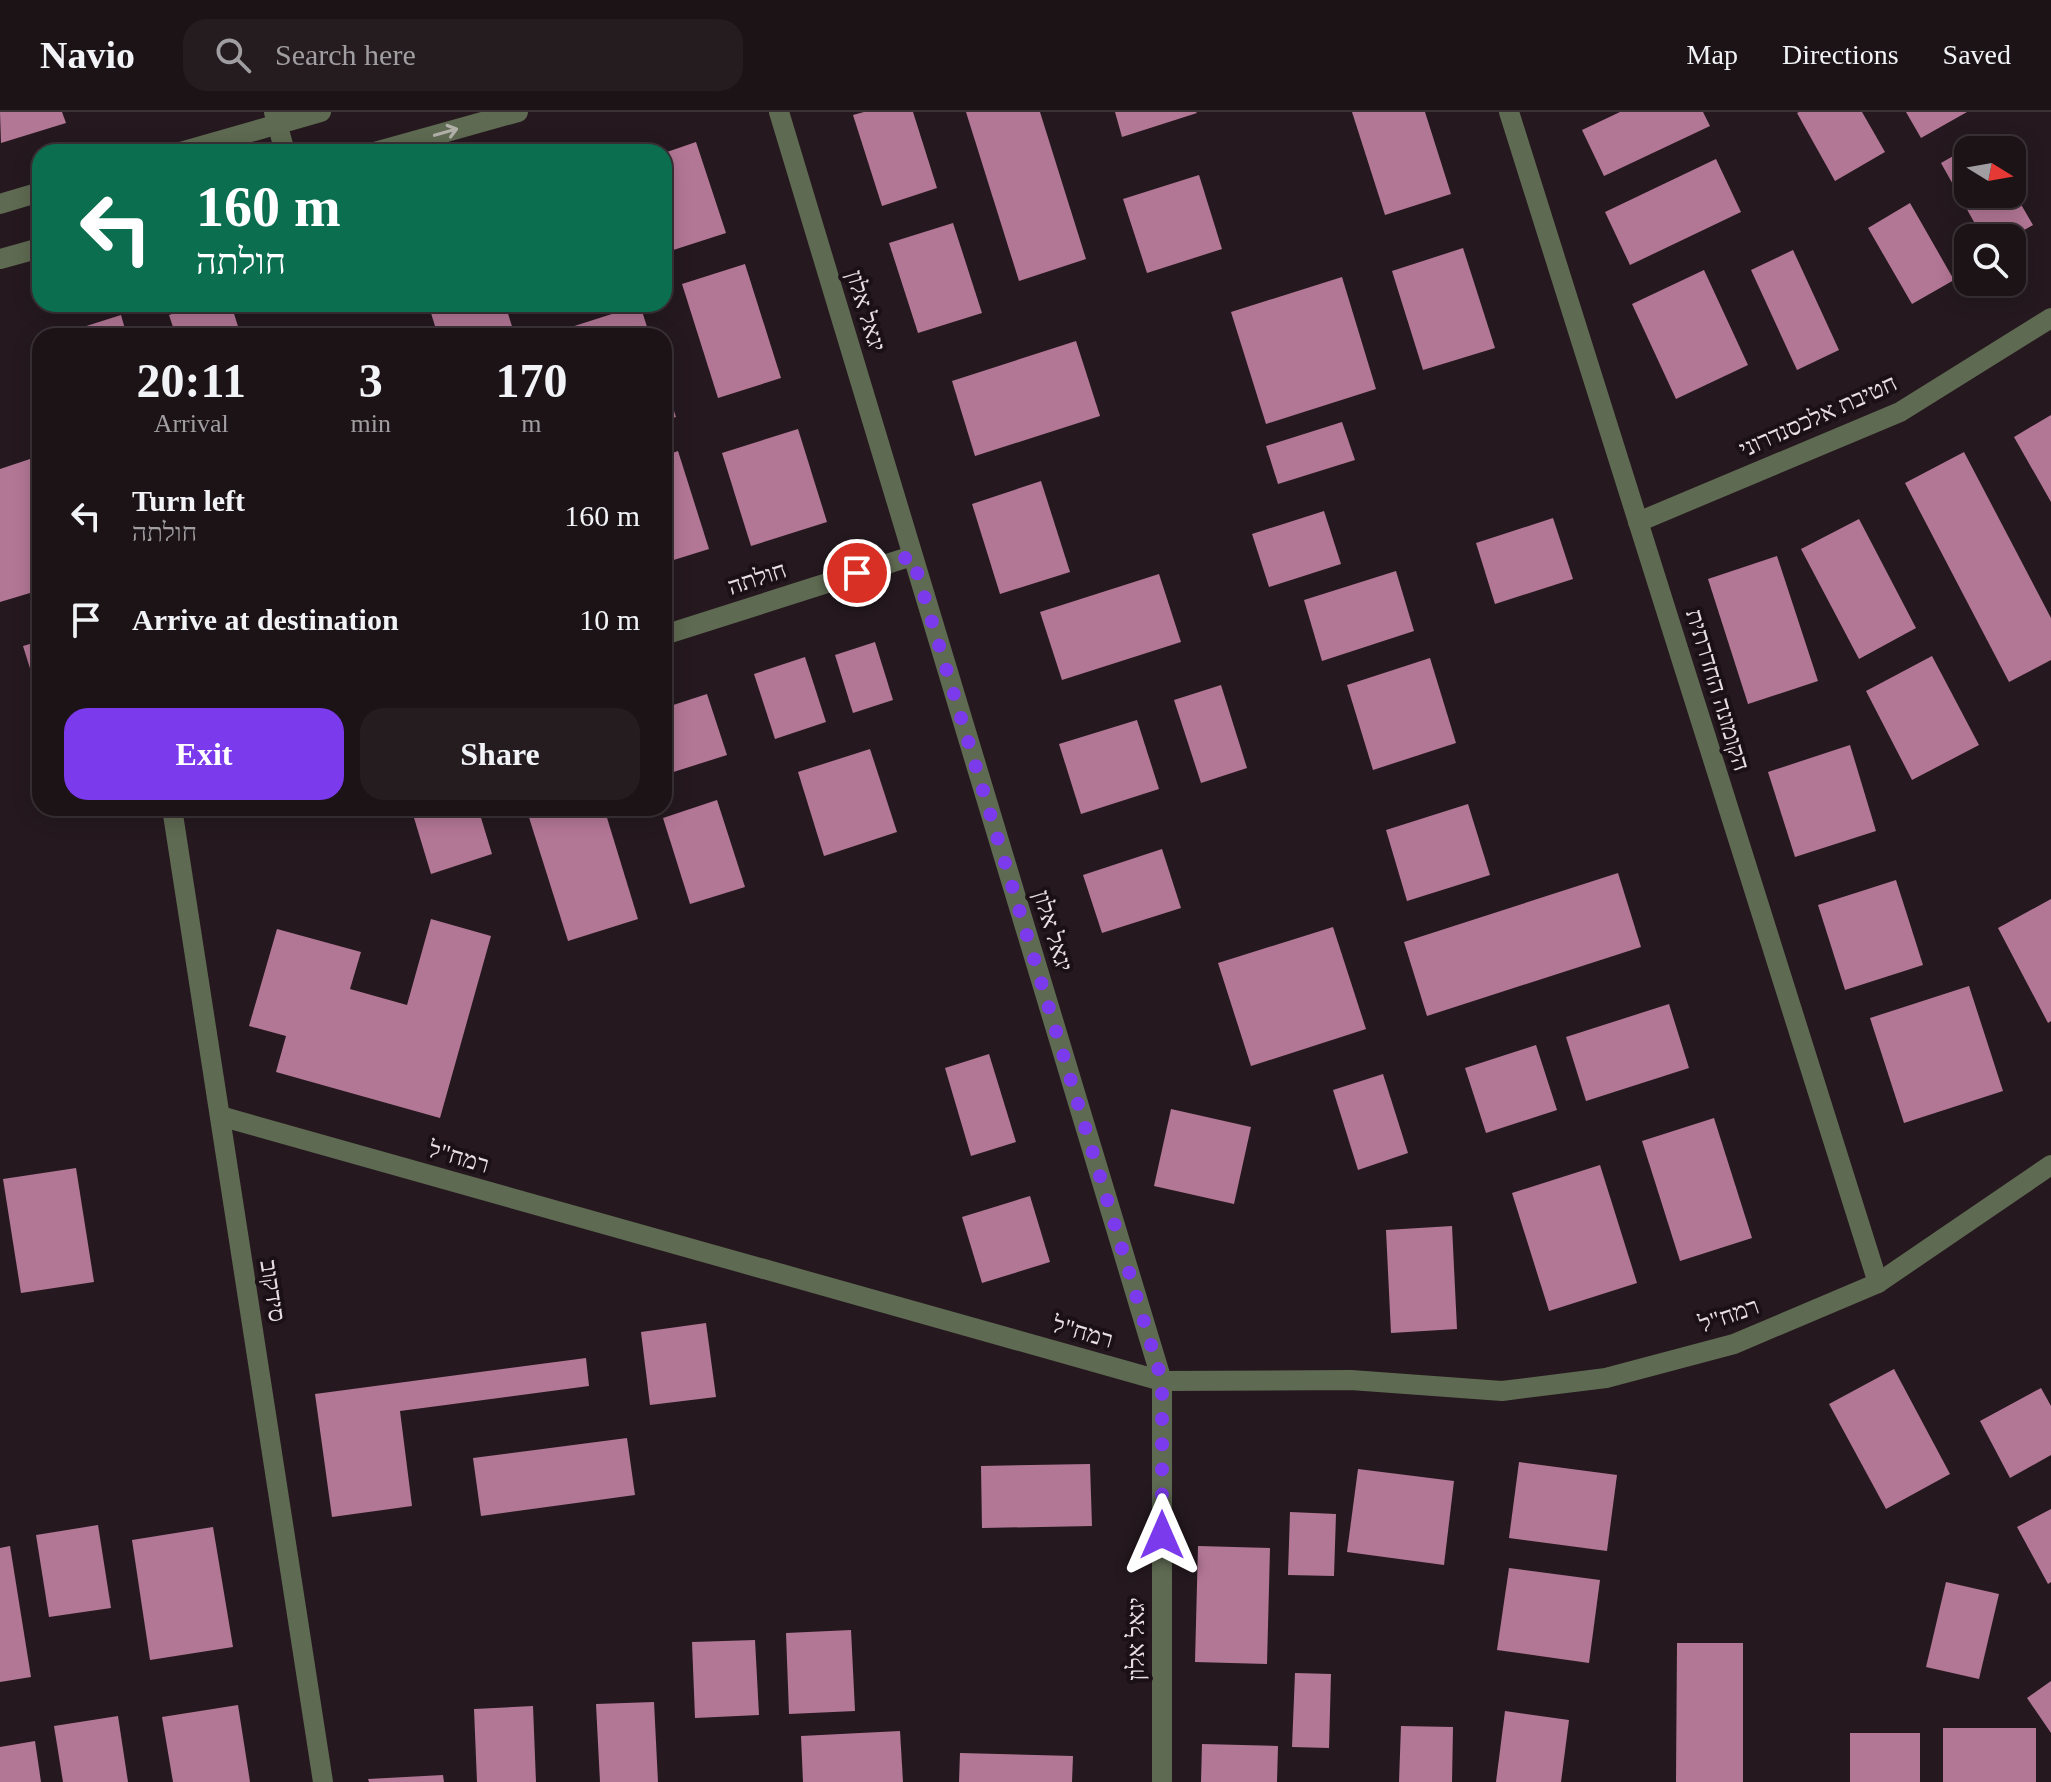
<!DOCTYPE html>
<html lang="en">
<head>
<meta charset="utf-8">
<style>
  :root { --surface:#1c1317; --page:#251c20; --text:#f1f3f6; --muted:#a09ea1; --line:#3a3236; --accent:#7c3aed }
  body { margin:0; font-family:"Times New Roman","Noto Sans Hebrew",serif; background:var(--page); color:var(--text); height:100vh; display:flex; flex-direction:column; font-size:30px; white-space:nowrap }
  * { box-sizing:border-box; margin:0 }
  p { font-size:26px; color:var(--muted) }
  .icon { flex:none; width:44px; height:44px; fill:none; stroke:currentColor; stroke-width:2; stroke-linecap:round; stroke-linejoin:round }
  .map { position:relative; flex:1; overflow:hidden }
  .drawer { position:absolute; left:32px; top:216px; width:640px; height:488px; display:flex; flex-direction:column; background:var(--surface); border-radius:24px; box-shadow:0 4px 20px #0003,0 0 0 2px var(--line) }
  .drawer>* { flex:none }
  .top-card { position:absolute; left:32px; top:32px; width:640px; height:168px; border-radius:24px; box-shadow:0 4px 20px #0003,0 0 0 2px var(--line); background:#0b6e4f; color:#fff; overflow:hidden }
  .needle { width:52px; rotate:101deg }
  .buttons { position:absolute; left:1954px; top:24px; display:grid; gap:16px }
  .buttons a { display:grid; place-items:center; width:72px; height:72px; border-radius:16px; background:var(--surface); box-shadow:0 4px 20px #0003,0 0 0 2px var(--line); font-size:40px }
  .pin { position:absolute; display:grid; place-items:center; width:68px; height:68px; color:#fff; margin:-34px; border:4px solid #fff; border-radius:50%; box-shadow:0 2px 8px #0007 }
  .me { position:absolute; width:88px; margin:-44px; rotate:0deg; stroke-linejoin:round; filter:drop-shadow(0 0 6px #0008) }
  .turn { display:flex; align-items:center; gap:28px; height:168px; padding:0 32px; font-size:36px }
  .turn .icon { width:104px; height:104px; stroke-width:2.5 }
  .turn b { display:block; font-size:56px; line-height:68px }
  .eta { display:flex; justify-content:space-evenly; align-items:center; height:136px; text-align:center }
  .eta b { font-size:48px; font-weight:700; line-height:56px }
  .cta { display:flex; gap:16px; margin-top:auto; padding:16px 32px }
  .cta a { flex:1; height:92px; border-radius:24px; background:var(--accent); color:#fff; font-size:32px; font-weight:700; line-height:92px; text-align:center }
  .cta a+a { background:var(--page); color:var(--text) }
  ul { padding:0; list-style:none }
  li { display:flex; align-items:center; gap:24px; height:104px; padding:0 32px }
  li div { flex:1 }
  li b { display:block; font-size:30px }
  li em { font-style:normal }
  header { display:flex; align-items:center; gap:48px; box-sizing:border-box; height:112px; padding:0 40px; background:var(--surface); border-bottom:2px solid var(--line) }
  header strong { font-size:38px }
  nav { display:flex; gap:44px; margin-inline-start:auto; font-size:28px }
  .search { width:560px; height:72px; background:var(--page); display:flex; align-items:center; gap:20px; box-sizing:border-box; padding:0 28px; border-radius:24px; color:var(--muted); font-size:30px }
  .map>svg:first-child { display:block }
</style>
</head>
<body>
<header>
<strong>Navio</strong>
<div class="search"><svg class="icon" aria-label="search" viewBox="0 0 24 24"><circle cx="10" cy="10" r="6"/><path d="M15 15l6 6"/></svg>Search here</div>
<nav><a>Map</a><a>Directions</a><a>Saved</a></nav>
</header>
<div class="map">
<svg width="2051" height="1670" viewBox="0 0 2051 1670">
  <rect width="100%" height="100%" fill="#25191f"/>
  <!-- building -->
  <g fill="#b37796">
    <polygon points="0,0 62,0 66,11 1,31"/>
    <polygon points="864,0 913,0 937,76 882,94 853,3"/>
    <polygon points="966,0 1040,0 1086,147 1019,169"/>
    <polygon points="1115,0 1196,0 1197,1 1122,25"/>
    <polygon points="1352,0 1425,0 1451,82 1385,103"/>
    <polygon points="1620,0 1703,0 1710,14 1604,64 1582,18"/>
    <polygon points="1799,0 1862,0 1885,40 1835,69 1797,1"/>
    <polygon points="1906,0 1967,0 1921,26"/>
    <polygon points="1983,27 1990,38 1968,38 1968,82 2012,82 2012,77 2033,113 2010,126 1983,126 1941,51"/>
    <polygon points="696,30 726,121 664,141 664,41"/>
    <polygon points="1716,47 1741,100 1630,153 1605,100"/>
    <polygon points="1199,63 1222,137 1147,161 1123,87"/>
    <polygon points="1910,91 1954,168 1912,192 1868,116"/>
    <polygon points="953,111 982,201 918,221 889,131"/>
    <polygon points="1463,136 1495,236 1423,258 1392,159"/>
    <polygon points="1793,138 1839,238 1797,258 1751,158"/>
    <polygon points="745,152 781,266 718,286 682,172"/>
    <polygon points="1704,158 1748,253 1676,287 1632,192"/>
    <polygon points="1342,165 1376,277 1266,312 1231,200"/>
    <polygon points="204,192 231,192 241,224 176,224 169,203"/>
    <polygon points="458,192 505,192 515,224 438,224 431,201"/>
    <polygon points="640,193 650,224 567,224 565,217"/>
    <polygon points="121,203 127,224 59,224 58,223"/>
    <polygon points="1076,229 1100,304 975,344 952,269"/>
    <polygon points="664,270 676,305 664,308"/>
    <polygon points="2051,303 2051,390 2014,325"/>
    <polygon points="1342,310 1355,348 1278,372 1266,334"/>
    <polygon points="798,317 827,410 751,434 722,341"/>
    <polygon points="678,339 709,437 664,451 664,344"/>
    <polygon points="1964,340 2051,506 2051,548 2009,570 1905,371"/>
    <polygon points="33,346 40,368 40,478 0,490 0,357"/>
    <polygon points="1041,369 1070,460 1000,482 972,392"/>
    <polygon points="1324,399 1341,452 1269,475 1252,422"/>
    <polygon points="1553,406 1573,467 1495,492 1476,431"/>
    <polygon points="1859,407 1916,516 1859,547 1801,437"/>
    <polygon points="1777,444 1818,569 1748,592 1708,467"/>
    <polygon points="1396,459 1414,519 1322,549 1304,488"/>
    <polygon points="1159,462 1181,530 1062,568 1040,500"/>
    <polygon points="40,529 40,585 39,585 23,534"/>
    <polygon points="875,530 893,588 853,601 835,543"/>
    <polygon points="1932,544 1979,633 1912,668 1866,579"/>
    <polygon points="805,545 826,610 775,627 754,562"/>
    <polygon points="1430,546 1456,631 1373,658 1347,573"/>
    <polygon points="1221,573 1247,656 1201,671 1174,588"/>
    <polygon points="707,582 727,643 664,663 664,596"/>
    <polygon points="1137,608 1159,677 1081,702 1059,632"/>
    <polygon points="1850,633 1876,719 1795,745 1768,660"/>
    <polygon points="870,637 897,720 824,744 798,660"/>
    <polygon points="717,688 745,775 690,792 663,706"/>
    <polygon points="1468,692 1490,763 1407,789 1386,718"/>
    <polygon points="411,696 478,696 492,742 431,762"/>
    <polygon points="526,696 604,696 638,807 568,829"/>
    <polygon points="1162,737 1181,796 1102,821 1083,763"/>
    <polygon points="1618,761 1641,835 1427,904 1404,830"/>
    <polygon points="1896,768 1923,853 1845,878 1818,793"/>
    <polygon points="2051,787 2051,909 2048,911 1998,816"/>
    <polygon points="431,807 491,824 440,1006 276,960 286,924 249,914 277,817 361,840 350,877 407,893"/>
    <polygon points="1333,815 1366,917 1251,954 1218,851"/>
    <polygon points="1969,874 2003,979 1904,1011 1870,906"/>
    <polygon points="1669,892 1689,956 1586,989 1566,925"/>
    <polygon points="1536,933 1557,998 1486,1021 1465,956"/>
    <polygon points="989,942 1016,1030 971,1044 945,956"/>
    <polygon points="1383,962 1408,1041 1358,1058 1333,978"/>
    <polygon points="1171,997 1251,1015 1234,1092 1154,1074"/>
    <polygon points="1714,1006 1752,1126 1680,1149 1642,1029"/>
    <polygon points="1600,1053 1637,1171 1549,1199 1512,1081"/>
    <polygon points="76,1056 94,1170 21,1181 3,1067"/>
    <polygon points="1030,1084 1050,1150 982,1171 962,1105"/>
    <polygon points="1452,1114 1457,1217 1391,1221 1386,1118"/>
    <polygon points="706,1211 716,1285 650,1293 641,1220"/>
    <polygon points="586,1246 589,1274 400,1299 412,1394 332,1405 315,1282"/>
    <polygon points="1894,1257 1950,1362 1886,1397 1829,1292"/>
    <polygon points="2041,1276 2051,1294 2051,1343 2010,1366 1980,1309"/>
    <polygon points="627,1326 635,1383 481,1404 473,1346"/>
    <polygon points="1519,1350 1617,1363 1607,1439 1509,1426"/>
    <polygon points="1090,1352 1092,1414 982,1416 981,1354"/>
    <polygon points="1358,1357 1454,1369 1444,1453 1347,1440"/>
    <polygon points="2051,1397 2051,1470 2048,1472 2017,1415"/>
    <polygon points="1290,1400 1336,1402 1334,1464 1288,1463"/>
    <polygon points="98,1413 111,1496 49,1505 36,1423"/>
    <polygon points="213,1415 233,1535 150,1548 132,1428"/>
    <polygon points="10,1434 31,1565 0,1570 0,1436"/>
    <polygon points="1198,1434 1270,1436 1267,1552 1195,1550"/>
    <polygon points="1509,1456 1600,1468 1589,1551 1497,1538"/>
    <polygon points="1946,1470 1999,1482 1979,1567 1926,1555"/>
    <polygon points="851,1518 855,1599 789,1602 786,1521"/>
    <polygon points="755,1528 759,1603 695,1606 692,1530"/>
    <polygon points="1677,1531 1743,1531 1743,1670 1676,1670"/>
    <polygon points="1295,1561 1331,1562 1329,1636 1292,1635"/>
    <polygon points="2051,1569 2051,1621 2027,1586"/>
    <polygon points="654,1590 658,1670 600,1670 596,1592"/>
    <polygon points="238,1593 250,1670 173,1670 162,1605"/>
    <polygon points="533,1594 536,1670 477,1670 474,1597"/>
    <polygon points="1505,1599 1569,1608 1561,1670 1496,1670"/>
    <polygon points="118,1604 128,1670 63,1670 54,1614"/>
    <polygon points="1401,1614 1453,1615 1452,1670 1399,1670"/>
    <rect x="1943" y="1616" width="93" height="54"/>
    <polygon points="900,1619 903,1670 803,1670 801,1624"/>
    <rect x="1850" y="1621" width="70" height="49"/>
    <polygon points="35,1629 41,1670 0,1670 0,1635"/>
    <polygon points="1202,1632 1278,1634 1277,1670 1201,1670"/>
    <polygon points="960,1641 1073,1644 1072,1670 959,1670"/>
    <polygon points="443,1663 444,1670 369,1670 368,1667"/>
  </g>
  <g fill="none" stroke-linecap="round" stroke-linejoin="round">
    <!-- minor -->
    <g stroke="#5f6a52" stroke-width="20">
      <polyline points="274,0 285,40"/>
      <polyline points="779,0 1162,1269 1162,1670"/>
      <polyline points="1509,0 1878,1171"/>
      <polyline points="180,40 321,0"/>
      <polyline points="375,40 518,0"/>
      <polyline points="0,92 40,80"/>
      <polyline points="0,147 40,136"/>
      <polyline points="1638,410 1900,300 2051,206"/>
      <polyline points="664,523 912,444"/>
      <polyline points="172,696 323,1670"/>
      <polyline points="220,1004 1162,1269 1351,1268 1502,1279 1606,1266 1734,1232 1878,1171 2051,1053"/>
    </g>
  </g>
  <!-- one-way arrows -->
  <defs><path id="oneway-shaft" d="M-6 0H5M1.5-3L5.5 0L1.5 3" fill="none" stroke-width="1.6" stroke-linecap="round" stroke-linejoin="round" transform="scale(2)"/></defs>
  <use stroke="#b1b0a9" href="#oneway-shaft" transform="translate(446 20) rotate(-16)"/>
  <g fill="none" stroke-linecap="round" stroke-linejoin="round">
    <!-- route -->
    <polyline stroke="#7c3aed" stroke-width="14" stroke-dasharray="0 25.2" points="857,461 912,444 1162,1269 1162,1423"/>
  </g>
  <g text-anchor="middle" stroke-width="8" stroke-linejoin="round" paint-order="stroke">
    <!-- street labels -->
    <g font-size="24" fill="#e8dfe3" stroke="#1b1016">
      <text transform="translate(866 199) rotate(73)" y="8">יגאל אלון</text>
      <text transform="translate(1818 304) rotate(-24)" y="8">חטיבת אלכסנדרוני</text>
      <text transform="translate(757 466) rotate(-18)" y="8">חולתה</text>
      <text transform="translate(1718 578) rotate(73)" y="8">הקומונה החדרתית</text>
      <text transform="translate(1053 819) rotate(73)" y="8">יגאל אלון</text>
      <text transform="translate(459 1045) rotate(16)" y="8">רמח"ל</text>
      <text transform="translate(273 1179) rotate(81)" y="8">סידקוב</text>
      <text transform="translate(1729 1203) rotate(-19)" y="8">רמח"ל</text>
      <text transform="translate(1083 1220) rotate(16)" y="8">רמח"ל</text>
      <text transform="translate(1136 1527) rotate(-90)" y="8">יגאל אלון</text>
    </g>
  </g>
</svg>
<div class="buttons">
<a><svg class="needle" viewBox="-14 -14 28 28"><path d="M0-13l5 13h-10z" fill="#e53935"/><path d="M0 13l5-13h-10z" fill="#a09ea1"/></svg></a>
<a><svg class="icon" aria-label="search" viewBox="0 0 24 24"><circle cx="10" cy="10" r="6"/><path d="M15 15l6 6"/></svg></a>
</div>
<div class="pin" style="left:857px;top:461px;background:#d93025"><svg class="icon" aria-label="arrive" viewBox="0 0 24 24"><path d="M6 21V4h12l-3 4 3 4H6"/></svg></div>
<svg class="me" style="left:1162px;top:1423px" viewBox="-20 -20 40 40"><path d="M0-17L14 15 0 8-14 15z" fill="#7c3aed" stroke="#fff" stroke-width="4"/></svg>
<div class="top-card">
<div class="turn"><svg class="icon" aria-label="left" viewBox="0 0 24 24"><path d="M17 20v-9H6M10 6l-5 5 5 5"/></svg><div><b>160 m</b>חולתה</div></div>
</div>
<section class="drawer">
<div class="eta">
<div><b>20:11</b><p>Arrival</p></div>
<div><b>3</b><p>min</p></div>
<div><b>170</b><p>m</p></div>
</div>
<ul>
<li><svg class="icon" aria-label="left" viewBox="0 0 24 24"><path d="M17 20v-9H6M10 6l-5 5 5 5"/></svg><div><b>Turn left</b><p>חולתה</p></div><em>160 m</em></li>
<li><svg class="icon" aria-label="arrive" viewBox="0 0 24 24"><path d="M6 21V4h12l-3 4 3 4H6"/></svg><div><b>Arrive at destination</b></div><em>10 m</em></li>
</ul>
<div class="cta"><a>Exit</a><a>Share</a></div>
</section>
</div>
</body>
</html>
